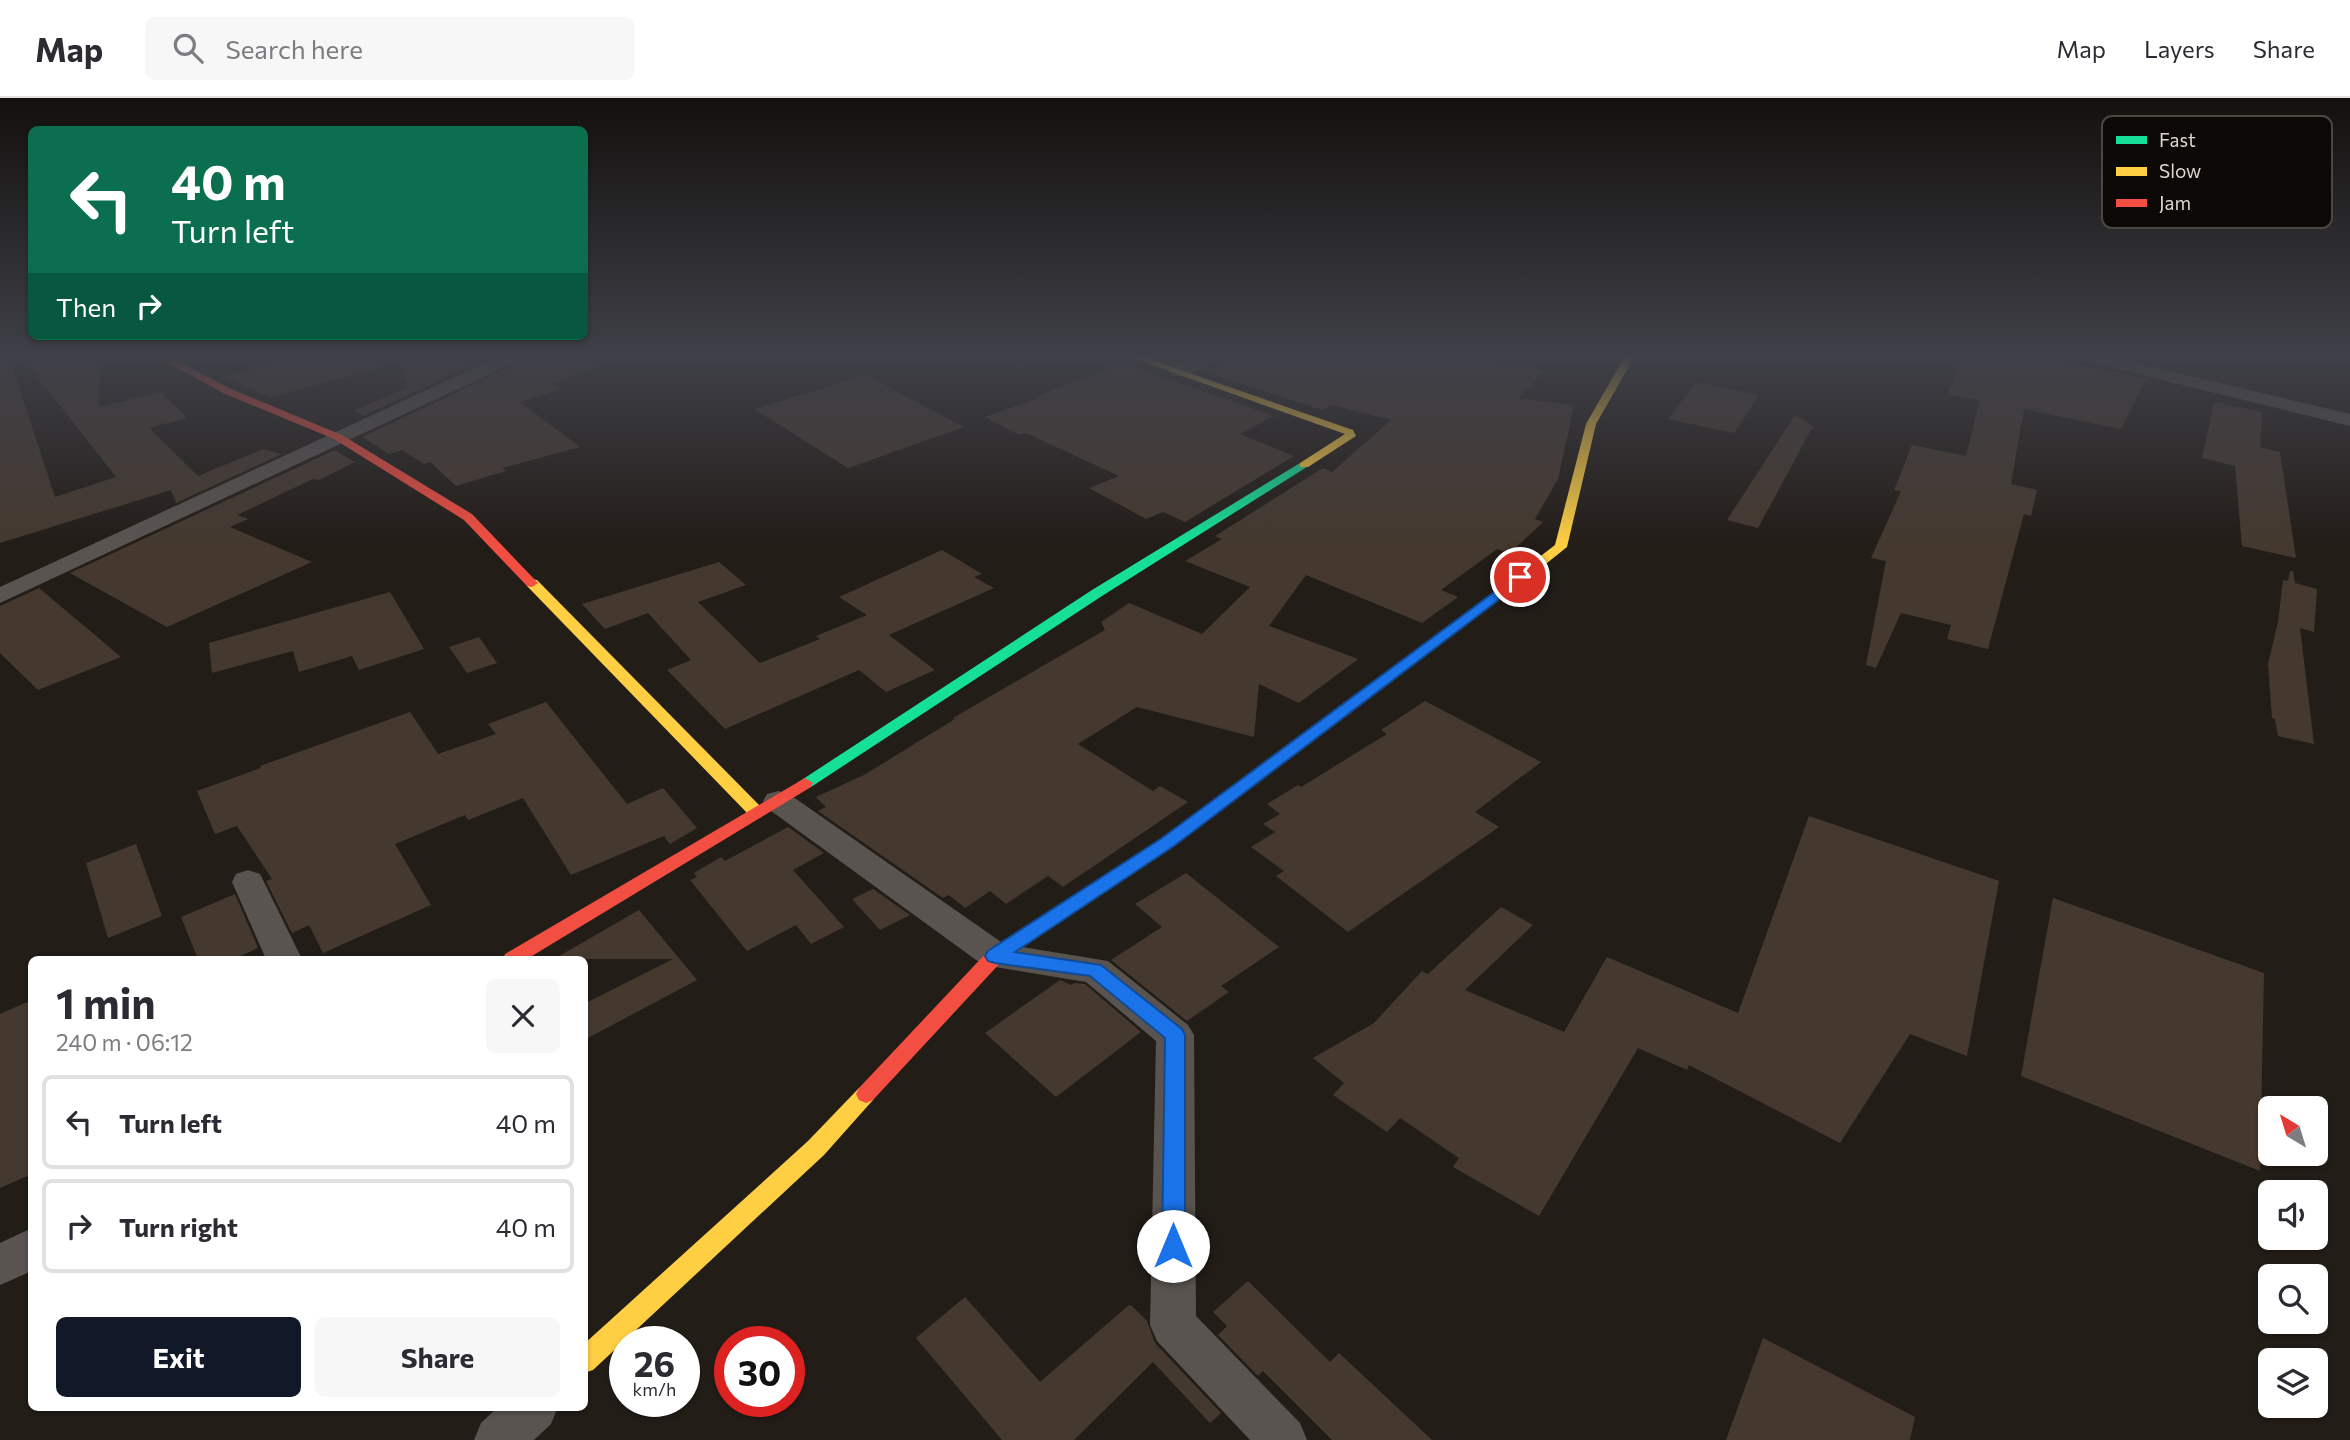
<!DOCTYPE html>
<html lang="en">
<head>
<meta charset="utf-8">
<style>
  :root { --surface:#fff; --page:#f7f7f7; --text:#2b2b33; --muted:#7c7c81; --line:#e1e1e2; --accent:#111827 }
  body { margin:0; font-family:Commissioner,sans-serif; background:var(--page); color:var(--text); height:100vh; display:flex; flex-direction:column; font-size:26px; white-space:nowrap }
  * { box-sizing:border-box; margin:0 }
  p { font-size:23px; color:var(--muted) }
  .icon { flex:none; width:38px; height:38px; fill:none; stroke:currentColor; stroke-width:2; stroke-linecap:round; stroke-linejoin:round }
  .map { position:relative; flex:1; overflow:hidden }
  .details { position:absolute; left:28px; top:858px; width:560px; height:455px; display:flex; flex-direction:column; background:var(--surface); border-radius:10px; box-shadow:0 2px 5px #0004 }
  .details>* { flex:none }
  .hud { position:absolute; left:28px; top:28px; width:560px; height:214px; border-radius:10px; box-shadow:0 2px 5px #0004; background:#0b6e4f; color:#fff; overflow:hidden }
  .needle { width:46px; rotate:322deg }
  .fabs { position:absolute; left:2258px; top:998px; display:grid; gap:14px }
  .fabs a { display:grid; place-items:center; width:70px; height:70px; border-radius:10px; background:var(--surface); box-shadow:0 2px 5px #0004; font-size:35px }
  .speed { position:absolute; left:609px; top:1228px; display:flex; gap:14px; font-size:35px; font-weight:700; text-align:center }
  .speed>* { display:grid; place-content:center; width:91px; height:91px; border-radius:50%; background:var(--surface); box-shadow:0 2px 5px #0004; line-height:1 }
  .speed small { font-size:18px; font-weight:400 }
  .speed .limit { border:10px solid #d22; background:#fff; color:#111 }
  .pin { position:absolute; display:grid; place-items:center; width:60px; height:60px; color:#fff; margin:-30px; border:4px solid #fff; border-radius:50%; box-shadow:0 2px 7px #0007 }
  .me { position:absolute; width:77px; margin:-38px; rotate:0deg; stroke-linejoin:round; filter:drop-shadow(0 0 5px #0008) }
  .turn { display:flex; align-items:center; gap:24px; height:147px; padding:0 28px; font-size:32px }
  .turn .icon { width:91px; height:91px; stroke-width:2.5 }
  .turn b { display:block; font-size:49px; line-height:60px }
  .then { display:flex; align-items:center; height:66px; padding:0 28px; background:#0003; gap:14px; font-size:26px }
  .round { display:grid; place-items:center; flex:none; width:74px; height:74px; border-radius:10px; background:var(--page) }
  .overview { display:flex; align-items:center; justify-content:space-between; height:119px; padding:0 28px }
  h1 { font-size:42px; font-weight:700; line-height:52px }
  .button { display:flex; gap:14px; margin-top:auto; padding:14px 28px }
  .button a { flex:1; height:80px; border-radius:10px; background:var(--accent); color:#fff; font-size:28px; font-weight:700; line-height:80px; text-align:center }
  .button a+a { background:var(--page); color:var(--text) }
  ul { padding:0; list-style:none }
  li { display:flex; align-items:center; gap:21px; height:94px; margin:0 14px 10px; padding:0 14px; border:4px solid var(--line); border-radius:10px }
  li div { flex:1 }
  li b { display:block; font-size:26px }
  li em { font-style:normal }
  header { display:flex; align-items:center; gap:42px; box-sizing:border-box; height:98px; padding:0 35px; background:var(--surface); border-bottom:2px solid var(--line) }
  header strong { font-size:33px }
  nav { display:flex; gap:38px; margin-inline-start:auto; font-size:24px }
  .search { width:490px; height:63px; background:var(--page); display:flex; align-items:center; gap:18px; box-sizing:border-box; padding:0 24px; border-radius:10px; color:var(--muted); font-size:26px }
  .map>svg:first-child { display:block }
</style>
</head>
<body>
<header>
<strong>Map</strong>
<div class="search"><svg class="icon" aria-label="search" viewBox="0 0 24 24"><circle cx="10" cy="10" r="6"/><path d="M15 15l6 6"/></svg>Search here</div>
<nav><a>Map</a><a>Layers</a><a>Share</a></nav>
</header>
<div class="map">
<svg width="2350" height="1342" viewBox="0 0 2350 1342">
  <rect width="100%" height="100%" fill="#231d18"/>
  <!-- building -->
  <g fill="#45392f">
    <polygon points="0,258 9,258 55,399 116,379 21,258 100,258 99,309 161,294 187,320 149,330 198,378 263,351 282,356 176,405 171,392 0,445"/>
    <polygon points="294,258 389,258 391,267 270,299 225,279"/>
    <polygon points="397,258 457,258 483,263 363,318 353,313 408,289"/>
    <polygon points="526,258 613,258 614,261 551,286 563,290 520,304 580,349 502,370 506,373 456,388 430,364 424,366 402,352 389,356 362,339 521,264"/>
    <polygon points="1226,258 1469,258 1545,273 1519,300 1573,307 1573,313 1558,381 1535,421 1543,424 1510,455 1497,451 1441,492 1458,499 1422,525 1306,477 1269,528 1358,561 1299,605 1259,586 1254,639 1137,609 1078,646 1153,693 1160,688 1188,704 1063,789 1048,778 1006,806 990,793 965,810 949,797 943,800 818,713 826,709 816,699 864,677 955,621 953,620 1105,532 1101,524 1129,505 1202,536 1250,489 1185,463 1222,441 1215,438 1323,370 1332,374 1391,322 1332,307 1322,312 1204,273 1221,264"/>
    <polygon points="1964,258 2042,258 2146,281 2121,331 2024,311 2011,386 2037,392 2031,418 2024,416 1988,551 1947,541 1951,527 1901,515 1876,570 1866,567 1886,463 1871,460 1901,393 1894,392 1912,347 1966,358 1980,302 1947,296"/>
    <polygon points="1122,265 1274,318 1240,336 1294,358 1185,424 1163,414 1146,421 1089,390 1119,378 1026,335 1020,337 985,319 1036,301 1033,300"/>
    <polygon points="866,277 964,329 848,370 754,311"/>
    <polygon points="1696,284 1759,297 1734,335 1668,321"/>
    <polygon points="2214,304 2262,314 2260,349 2280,354 2296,460 2242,448 2235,368 2202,360"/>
    <polygon points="1795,317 1813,328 1758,430 1727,422"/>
    <polygon points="335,352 355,364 319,382 313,381 237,417 248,421 230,429 312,464 167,529 70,475"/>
    <polygon points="942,452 982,476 974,479 994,490 889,537 935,572 886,594 859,572 725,631 667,572 691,562 648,515 605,531 582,506 719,464 746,487 698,504 760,565 820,541 816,538 867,517 839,499"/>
    <polygon points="2290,473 2293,473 2295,485 2317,491 2314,534 2300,530 2314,646 2278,638 2275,621 2272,620 2268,566 2278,524 2283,482 2288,483"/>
    <polygon points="39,490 121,559 38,592 0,555 0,508"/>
    <polygon points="390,494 424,551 359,572 352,558 299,574 293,553 212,575 209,545"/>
    <polygon points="479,539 497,565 467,575 449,549"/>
    <polygon points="1425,603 1541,664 1475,714 1499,729 1348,834 1276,778 1284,773 1251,749 1275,734 1263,726 1280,716 1267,706 1298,687 1301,689 1387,636 1381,632"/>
    <polygon points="546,604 627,706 663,690 697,730 670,746 664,738 571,777 523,700 468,722 465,717 395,746 431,807 323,855 309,827 292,835 266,783 272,781 237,728 215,736 197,693 261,670 260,668 410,614 438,656 496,636 488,626"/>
    <polygon points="1809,718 1999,783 1967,958 1910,936 1840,1045 1689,967 1687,972 1638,950 1539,1118 1453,1069 1459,1060 1400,1020 1387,1034 1333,997 1344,985 1313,960 1374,925 1422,873 1428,876 1501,809 1533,827 1465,892 1564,934 1607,859 1738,915"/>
    <polygon points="788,729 824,755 793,772 844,829 811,846 796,827 747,853 690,782 697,779 694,775 721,759 725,763"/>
    <polygon points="136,746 162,818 108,840 86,765"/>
    <polygon points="1186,775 1279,849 1221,888 1229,894 1187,923 1111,862 1162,829 1135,806"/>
    <polygon points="873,791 910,817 880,832 852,801"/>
    <polygon points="235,796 258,850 234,861 198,861 181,819"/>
    <polygon points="2053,800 2264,875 2260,1073 2021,978"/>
    <polygon points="639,812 697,882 584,942 584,906 673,861 554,861"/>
    <polygon points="1060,882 1071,887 1074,885 1085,886 1141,934 1056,999 985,935"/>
    <polygon points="32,902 32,1076 0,1090 0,916"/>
    <polygon points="1248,1183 1330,1264 1339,1255 1432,1342 1332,1342 1263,1273 1258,1278 1218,1237 1227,1228 1213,1214"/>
    <polygon points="965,1199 1040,1284 1129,1207 1132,1208 1147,1223 1155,1245 1221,1315 1210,1325 1153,1264 1074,1342 1002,1342 916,1240"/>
    <polygon points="1763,1240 1915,1319 1910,1342 1726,1342"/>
  </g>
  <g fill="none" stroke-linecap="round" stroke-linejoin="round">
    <!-- street -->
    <g fill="#595450" fill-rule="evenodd">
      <polygon points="500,258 523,258 520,262 0,505 0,489"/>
      <polygon points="1200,258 1223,258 1220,262 1186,278 1172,278 1170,274 1172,270"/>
      <polygon points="2077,258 2107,258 2350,316 2350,328 2080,262"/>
      <polygon points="778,693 789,696 1004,846 1108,863 1188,927 1194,937 1196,1218 1300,1325 1307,1342 1250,1342 1157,1243 1150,1227 1156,943 1086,884 983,867 767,710 763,703 767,696"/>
      <polygon points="248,772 260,776 302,861 266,861 232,784 236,776"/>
      <polygon points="32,1130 32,1173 0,1187 0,1145"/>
      <polygon points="498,1309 558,1309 551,1326 534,1342 474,1342 481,1325"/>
    </g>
    <!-- fast -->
    <g fill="#16e098" fill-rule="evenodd">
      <polygon points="1300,365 1310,367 1102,498 811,689 805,690 797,685 1092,492"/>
      <polygon points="1533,466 1537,467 1537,473 1174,748 1122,782 1110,782 1107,778 1110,774 1162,740"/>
    </g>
    <!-- slow -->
    <g fill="#ffcf43" fill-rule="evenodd">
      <polygon points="1127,258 1140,258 1353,332 1356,338 1308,369 1300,369 1300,365 1345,336"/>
      <polygon points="1625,258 1635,258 1596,326 1567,449 1537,473 1529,473 1529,467 1555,447 1586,326"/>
      <polygon points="532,481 537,482 762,710 764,714 762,718 750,718 527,488 526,485"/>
      <polygon points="866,987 873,990 876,996 873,1002 824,1057 593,1272 584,1275 584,1246 808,1043 859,990"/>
    </g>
    <!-- jam -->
    <g fill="#f24e42" fill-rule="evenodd">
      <polygon points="156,258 168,258 231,291 342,337 472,416 538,485 532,489 527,488 464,422 334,341 223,295"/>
      <polygon points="805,680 813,685 811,689 527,861 503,861 505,856"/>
      <polygon points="1116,772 1122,774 1125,778 1122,782 1002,863 873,1002 866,1005 859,1002 856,996 859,990 988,853"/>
    </g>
  </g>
  <!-- sky -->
  <linearGradient id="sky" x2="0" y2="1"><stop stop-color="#13100d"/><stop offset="0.58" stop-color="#3f4048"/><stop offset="1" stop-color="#3f4048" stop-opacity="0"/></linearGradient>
  <rect width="2350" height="446" fill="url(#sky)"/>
  <!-- route -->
  <polygon fill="#1a73e8" stroke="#114b97" stroke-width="2" points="1520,475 1527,479 1525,482 1174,748 1015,854 1101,867 1182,931 1185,937 1185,1148 1182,1156 1173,1159 1165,1156 1162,1148 1165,940 1090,878 995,865 988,863 985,858 988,853 1162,740"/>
  <!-- legend -->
  <rect x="2102" y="18" width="230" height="112" rx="10" fill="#0c0805" stroke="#4b4642" stroke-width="2"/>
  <rect x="2116" y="38" width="31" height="8" fill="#16e098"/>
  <rect x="2116" y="69" width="31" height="9" fill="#ffcf43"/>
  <rect x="2116" y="101" width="31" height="8" fill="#f24e42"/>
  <g font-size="19" fill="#ddd6d0">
    <text x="2159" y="49">Fast</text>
    <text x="2159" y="80">Slow</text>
    <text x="2159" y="112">Jam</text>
  </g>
</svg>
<div class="fabs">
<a><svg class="needle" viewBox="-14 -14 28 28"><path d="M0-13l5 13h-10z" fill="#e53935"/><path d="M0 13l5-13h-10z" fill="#7c7c81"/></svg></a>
<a><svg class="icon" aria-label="sound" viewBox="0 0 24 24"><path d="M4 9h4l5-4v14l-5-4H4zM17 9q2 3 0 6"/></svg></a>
<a><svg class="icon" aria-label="search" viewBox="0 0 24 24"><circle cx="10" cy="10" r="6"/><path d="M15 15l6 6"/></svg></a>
<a><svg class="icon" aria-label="layers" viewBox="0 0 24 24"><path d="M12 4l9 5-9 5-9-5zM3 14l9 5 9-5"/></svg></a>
</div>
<div class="speed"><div>26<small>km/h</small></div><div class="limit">30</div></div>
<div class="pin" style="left:1520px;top:479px;background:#d93025"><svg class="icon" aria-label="arrive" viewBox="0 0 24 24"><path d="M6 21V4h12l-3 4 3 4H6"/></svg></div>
<svg class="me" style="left:1173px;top:1148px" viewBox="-20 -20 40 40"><circle r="19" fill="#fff"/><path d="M0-13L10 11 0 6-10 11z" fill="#1a73e8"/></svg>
<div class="hud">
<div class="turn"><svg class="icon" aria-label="left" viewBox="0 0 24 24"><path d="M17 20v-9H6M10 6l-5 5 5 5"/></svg><div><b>40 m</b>Turn left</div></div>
<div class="then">Then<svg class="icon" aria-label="right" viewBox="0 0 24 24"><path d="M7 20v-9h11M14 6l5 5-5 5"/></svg></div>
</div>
<section class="details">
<div class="overview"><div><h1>1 min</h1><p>240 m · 06:12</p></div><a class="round"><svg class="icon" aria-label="close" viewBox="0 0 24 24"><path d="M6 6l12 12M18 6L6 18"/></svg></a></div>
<ul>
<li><svg class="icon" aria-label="left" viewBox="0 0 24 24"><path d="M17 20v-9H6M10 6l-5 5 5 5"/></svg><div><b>Turn left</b></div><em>40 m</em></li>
<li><svg class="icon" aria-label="right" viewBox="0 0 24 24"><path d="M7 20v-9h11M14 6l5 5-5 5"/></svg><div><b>Turn right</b></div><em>40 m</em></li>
</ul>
<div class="button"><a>Exit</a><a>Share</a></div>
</section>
</div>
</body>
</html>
